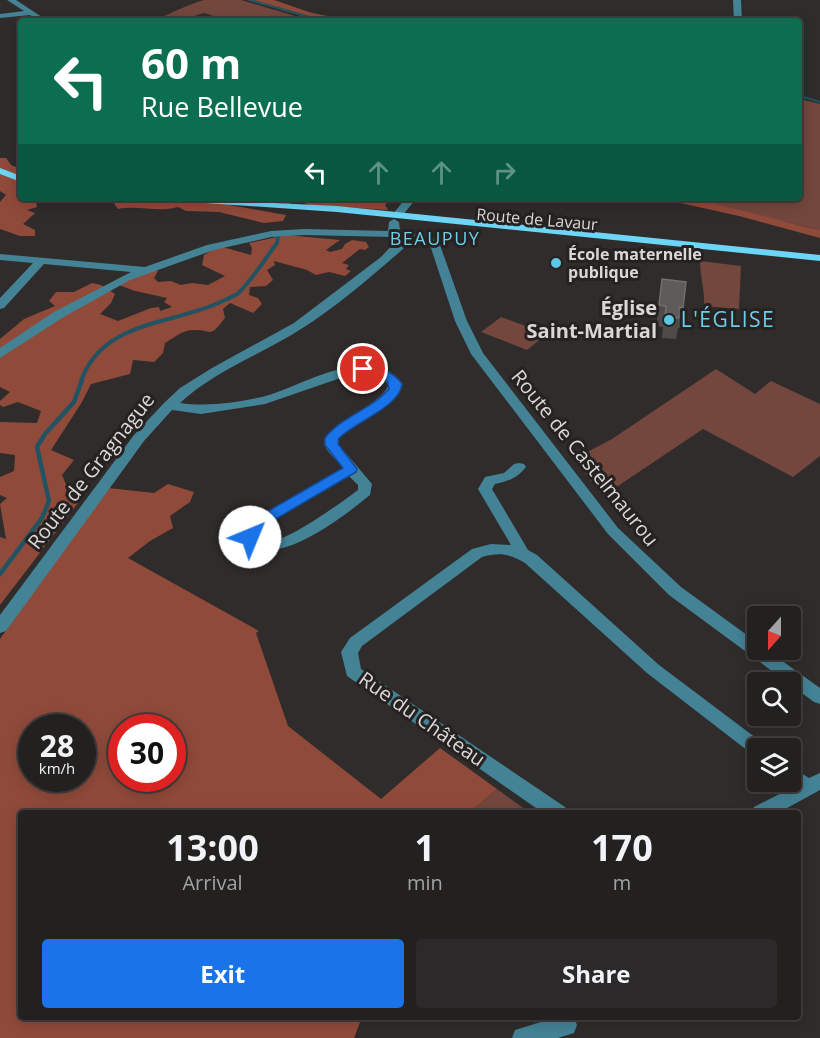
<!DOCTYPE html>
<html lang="en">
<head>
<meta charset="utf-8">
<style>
  :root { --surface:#232120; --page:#2b2929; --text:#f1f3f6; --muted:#a3a3a5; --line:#403e3e; --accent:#1a73e8 }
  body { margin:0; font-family:"Open Sans",sans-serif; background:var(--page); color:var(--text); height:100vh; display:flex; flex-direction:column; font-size:22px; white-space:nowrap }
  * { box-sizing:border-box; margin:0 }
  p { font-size:20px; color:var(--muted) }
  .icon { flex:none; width:33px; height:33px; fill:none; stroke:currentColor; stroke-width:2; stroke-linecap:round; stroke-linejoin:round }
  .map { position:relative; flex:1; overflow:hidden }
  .drawer { position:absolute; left:18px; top:810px; width:783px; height:210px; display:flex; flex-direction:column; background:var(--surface); border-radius:6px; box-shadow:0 3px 15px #0003,0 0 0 2px var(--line) }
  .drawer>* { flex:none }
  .banner { position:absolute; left:18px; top:18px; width:784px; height:183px; border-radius:6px; box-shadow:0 3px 15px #0003,0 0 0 2px var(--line); background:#0b6e4f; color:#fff; overflow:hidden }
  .needle { width:39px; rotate:201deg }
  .tools { position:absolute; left:747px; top:606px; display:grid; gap:12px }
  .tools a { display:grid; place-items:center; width:54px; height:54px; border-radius:6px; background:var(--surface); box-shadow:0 3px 15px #0003,0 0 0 2px var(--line); font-size:30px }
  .speed { position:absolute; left:18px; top:714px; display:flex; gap:12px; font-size:30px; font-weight:700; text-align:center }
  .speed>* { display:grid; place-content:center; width:78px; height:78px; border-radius:50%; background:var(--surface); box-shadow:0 3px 15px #0003,0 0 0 2px var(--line); line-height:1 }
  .speed small { font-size:15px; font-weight:400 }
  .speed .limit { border:9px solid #d22; background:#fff; color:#111 }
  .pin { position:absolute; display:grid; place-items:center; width:51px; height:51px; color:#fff; margin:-26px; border:3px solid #fff; border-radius:50%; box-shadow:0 2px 6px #0007 }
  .me { position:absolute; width:66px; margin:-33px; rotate:45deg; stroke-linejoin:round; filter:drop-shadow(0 0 4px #0008) }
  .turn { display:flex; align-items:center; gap:21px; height:126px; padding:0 24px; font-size:27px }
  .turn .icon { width:78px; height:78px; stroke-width:2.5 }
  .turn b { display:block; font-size:42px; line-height:51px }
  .lanes { display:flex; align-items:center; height:57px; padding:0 24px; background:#0003; justify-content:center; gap:30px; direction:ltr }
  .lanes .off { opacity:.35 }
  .eta { display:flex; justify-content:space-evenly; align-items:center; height:102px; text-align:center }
  .eta b { font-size:36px; font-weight:700; line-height:42px }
  .button { display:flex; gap:12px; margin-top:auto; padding:12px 24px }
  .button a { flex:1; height:69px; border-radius:6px; background:var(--accent); color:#fff; font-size:24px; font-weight:700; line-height:69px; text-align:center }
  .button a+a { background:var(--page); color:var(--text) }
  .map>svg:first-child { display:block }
</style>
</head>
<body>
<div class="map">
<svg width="820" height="1038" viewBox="0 0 820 1038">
  <rect width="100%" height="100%" fill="#2f2c2b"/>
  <!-- green -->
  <g fill="#73473d">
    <path d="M204,0H241L312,21H229L204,13L178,21H153C170,14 186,5 204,0Z"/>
    <polygon points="800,99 820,104 820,230 685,198 800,198"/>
    <path d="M700,261L741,266L739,309L704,306C705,290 700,277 700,261Z"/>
    <polygon points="501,317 547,334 527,350 481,332"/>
    <polygon points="716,369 755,394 771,381 820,404 820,456 793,477 703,429 603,496 574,459 612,439"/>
    <polygon points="497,789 530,813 469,813"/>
  </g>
  <!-- forest -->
  <g fill="#904a3a" fill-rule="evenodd">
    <polygon points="247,0 274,0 312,13 348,20 319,21"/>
    <polygon points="0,158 6,158 11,165 21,169 21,198 38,198 36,199 37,207 27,210 35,213 23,224 35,230 35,236 20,236 0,229 0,202 6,195 0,191"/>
    <path d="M77,198H391L385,205L388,210L310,205L298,201L288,204L255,199L236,200L230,205L286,215L283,221L264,223L219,212L186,211L178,207C158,213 139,205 118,209L113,202H89L87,200L77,202Z"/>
    <path d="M658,198C713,198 767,219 820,230V238L739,216Z"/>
    <path d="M286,235L340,240L326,250L330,252L342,249L345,244L352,240L366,242L369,247L365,250L360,249L342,263L349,265L346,269L351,271L345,276L329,272L316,275L307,270L274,261L275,265L267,270L273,280L266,286L250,287L249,295L258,298L262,304L253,313L230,303L223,309L225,318C208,340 213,329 192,330C183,330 172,339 165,343L163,353L154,362L133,360L130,374L91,384L82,402L51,450L74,460L62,475L67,487L65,496L78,503L0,605V537L6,539L0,504L7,498L0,495V477L14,471L15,455L0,453V422L37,423L41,411L18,402L3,407L0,405V401L10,392L0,387V339L24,319L55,306L49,301L56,292H74L92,283L101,285L115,294L111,303L100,314L118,321L151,308L159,307L160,311L172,307L164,302L167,298L135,291L119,285L151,268L158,271L154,278L158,282L171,281L181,285L192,283L208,285L225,276L202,265L204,255L219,246L251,255L252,248L249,243Z"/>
    <path d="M168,484L194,492L190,502L170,516L173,528L150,541L128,558L259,631L256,633L288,726L381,799L440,748L497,789L469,813H21V1017H362L354,1038H0V639L108,488L154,493ZM32,728H82V778H32ZM122,728H172V778H122Z"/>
  </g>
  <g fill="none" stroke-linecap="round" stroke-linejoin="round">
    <!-- stream-far2 -->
    <g stroke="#215362" stroke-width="2">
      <polyline points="250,0 324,21"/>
      <polyline points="800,96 820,102"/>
    </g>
    <!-- stream-far1 -->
    <g stroke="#215362" stroke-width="4">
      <polyline points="300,200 302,198"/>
      <path d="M81,381C102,322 167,325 216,304C222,301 231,298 237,294C249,285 267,256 277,243L278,237"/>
    </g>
    <!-- stream -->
    <polyline stroke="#215362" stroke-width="4.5" points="0,574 42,518 49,501 37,447 45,434 74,402 82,380"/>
    <!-- minor -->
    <g fill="#448396" fill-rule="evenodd">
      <polygon points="7,0 16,0 48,21 39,21 30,15 0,18 0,14 24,11"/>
      <polygon points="733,0 741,0 742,21 734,21"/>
      <polygon points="119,17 140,21 101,21"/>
      <polygon points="18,54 21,54 21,62 17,59"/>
      <polygon points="406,198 416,199 401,217 393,217 392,215"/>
      <path d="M394,219L399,222L400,231L431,237L440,245L467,321L483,353L618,528L681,587L758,643V650H767L820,688V704L814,702L669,595L608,534L471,354L455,321L431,248L424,242L406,239L407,241L403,249C372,276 335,308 301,329C262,354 214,371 180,403C207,407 235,403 262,397C302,387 370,340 403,384C392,414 358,416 339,438V445L372,484L370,495C345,515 269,577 242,537L251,521L343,468C338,461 328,453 325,446C318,425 381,408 389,384L373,374L355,373L265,404L201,414L172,410L144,441L6,631L0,633V615L134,435L164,403L180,388L212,368L294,323L381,257L396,241L393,237L304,235L271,237L214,250L130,280L62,318L0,358V348L54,312L131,272L44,264L4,308L0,309V298L33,263L0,260V254L145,267L207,245L271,231L304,229L388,231L389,222ZM349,476L358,485V490C341,503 289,540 271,541C265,542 262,539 258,536L262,527Z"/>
      <path d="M519,463L524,464L526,467C517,478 509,481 495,484L492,489L528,550L537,555L659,665L764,744L767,748H758V756L752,754L647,673L525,563C511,554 499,552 482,557L362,646L358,653L361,669L565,807L568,813H543L347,676L341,652L350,638L472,549L491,544L511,545L478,489L485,477L504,473L514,464Z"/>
      <polygon points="790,766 809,778 820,773 820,790 778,813 751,813 754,807 793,787 787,782 790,782"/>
      <polygon points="557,1017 574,1017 577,1025 574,1033 558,1038 512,1038 515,1030"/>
    </g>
    <!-- major -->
    <g fill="#6dd6f7" fill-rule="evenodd">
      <polygon points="0,168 21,176 21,182 0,174"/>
      <polygon points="171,198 337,206 820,255 820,261 337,212 176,201"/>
    </g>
  </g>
  <!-- wall -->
  <polygon fill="#4e4c4b" points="662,279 683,308 680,328 678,328 676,339 662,338 663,327 656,326"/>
  <!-- building -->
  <polygon fill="#5e5b5a" stroke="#716e6d" stroke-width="1.5" points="662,279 686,282 683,308 680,307 679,318 665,317 666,306 659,305"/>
  <!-- route -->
  <path fill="#1a73e8" stroke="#114b97" stroke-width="1.5" d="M363,365C379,369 392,370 402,384C400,407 354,422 338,439V444L357,469L356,472L262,527L255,540H245L243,537L251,521L343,468L325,445V438C342,416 371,410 389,389L387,381L380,376L359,371V366Z"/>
  <!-- markers -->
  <g fill="#5cc7e7" stroke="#252221" stroke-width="2">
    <circle cx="556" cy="263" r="6"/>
    <circle cx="669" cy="320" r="6"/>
  </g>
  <g text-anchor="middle" stroke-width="6" stroke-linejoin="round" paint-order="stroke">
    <!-- far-street labels -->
    <g font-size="16" fill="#dad8d7" stroke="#252221">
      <text transform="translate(537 219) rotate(5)" y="6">Route de Lavaur</text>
    </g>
    <!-- far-poi labels -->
    <g font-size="16" font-weight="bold" fill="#dad8d7" stroke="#252221" text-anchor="start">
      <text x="568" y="260">École maternelle<tspan x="568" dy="18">publique</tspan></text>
    </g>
    <!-- far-quarter labels -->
    <g font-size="18" letter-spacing="1.5" fill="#6dcdeb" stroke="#252221">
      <text x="435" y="245">BEAUPUY</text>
    </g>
    <!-- poi labels -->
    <g font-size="20" font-weight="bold" fill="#dad8d7" stroke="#252221" text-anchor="end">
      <text x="657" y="315">Église<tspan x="657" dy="23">Saint-Martial</tspan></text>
    </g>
    <!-- street labels -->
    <g font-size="20" fill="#dad8d7" stroke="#252221">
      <text transform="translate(585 458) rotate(51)" y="7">Route de Castelmaurou</text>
      <text transform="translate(91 471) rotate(-52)" y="7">Route de Gragnague</text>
      <text transform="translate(422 719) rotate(35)" y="7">Rue du Château</text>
    </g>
    <!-- neighbourhood labels -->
    <g font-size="21" letter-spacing="1.5" fill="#6dcdeb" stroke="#252221">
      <text x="728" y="327">L'ÉGLISE</text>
    </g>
  </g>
</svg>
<div class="tools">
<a><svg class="needle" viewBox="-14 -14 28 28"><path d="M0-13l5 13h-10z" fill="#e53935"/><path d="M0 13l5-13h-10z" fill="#a3a3a5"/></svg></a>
<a><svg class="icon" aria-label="search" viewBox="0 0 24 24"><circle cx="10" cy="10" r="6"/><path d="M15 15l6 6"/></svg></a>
<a><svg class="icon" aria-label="layers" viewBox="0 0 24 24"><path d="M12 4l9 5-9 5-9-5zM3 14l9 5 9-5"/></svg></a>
</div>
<div class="speed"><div>28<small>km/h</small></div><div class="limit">30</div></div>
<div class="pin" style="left:363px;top:369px;background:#d93025"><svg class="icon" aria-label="arrive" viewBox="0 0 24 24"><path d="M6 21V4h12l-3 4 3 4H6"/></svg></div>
<svg class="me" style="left:250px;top:537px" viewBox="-20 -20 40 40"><circle r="19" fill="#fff"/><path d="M0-13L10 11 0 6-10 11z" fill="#1a73e8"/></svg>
<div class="banner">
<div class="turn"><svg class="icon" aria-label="left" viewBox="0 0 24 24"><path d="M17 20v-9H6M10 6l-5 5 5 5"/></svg><div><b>60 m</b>Rue Bellevue</div></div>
<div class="lanes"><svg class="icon" aria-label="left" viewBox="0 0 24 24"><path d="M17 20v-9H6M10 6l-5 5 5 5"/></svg><svg class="icon off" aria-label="ahead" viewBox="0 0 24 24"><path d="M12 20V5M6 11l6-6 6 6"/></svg><svg class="icon off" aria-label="ahead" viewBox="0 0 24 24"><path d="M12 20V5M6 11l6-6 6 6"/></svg><svg class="icon off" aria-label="right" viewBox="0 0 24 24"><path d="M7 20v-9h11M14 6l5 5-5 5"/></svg></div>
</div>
<section class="drawer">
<div class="eta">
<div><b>13:00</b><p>Arrival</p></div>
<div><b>1</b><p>min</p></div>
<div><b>170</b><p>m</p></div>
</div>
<div class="button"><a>Exit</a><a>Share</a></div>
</section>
</div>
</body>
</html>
